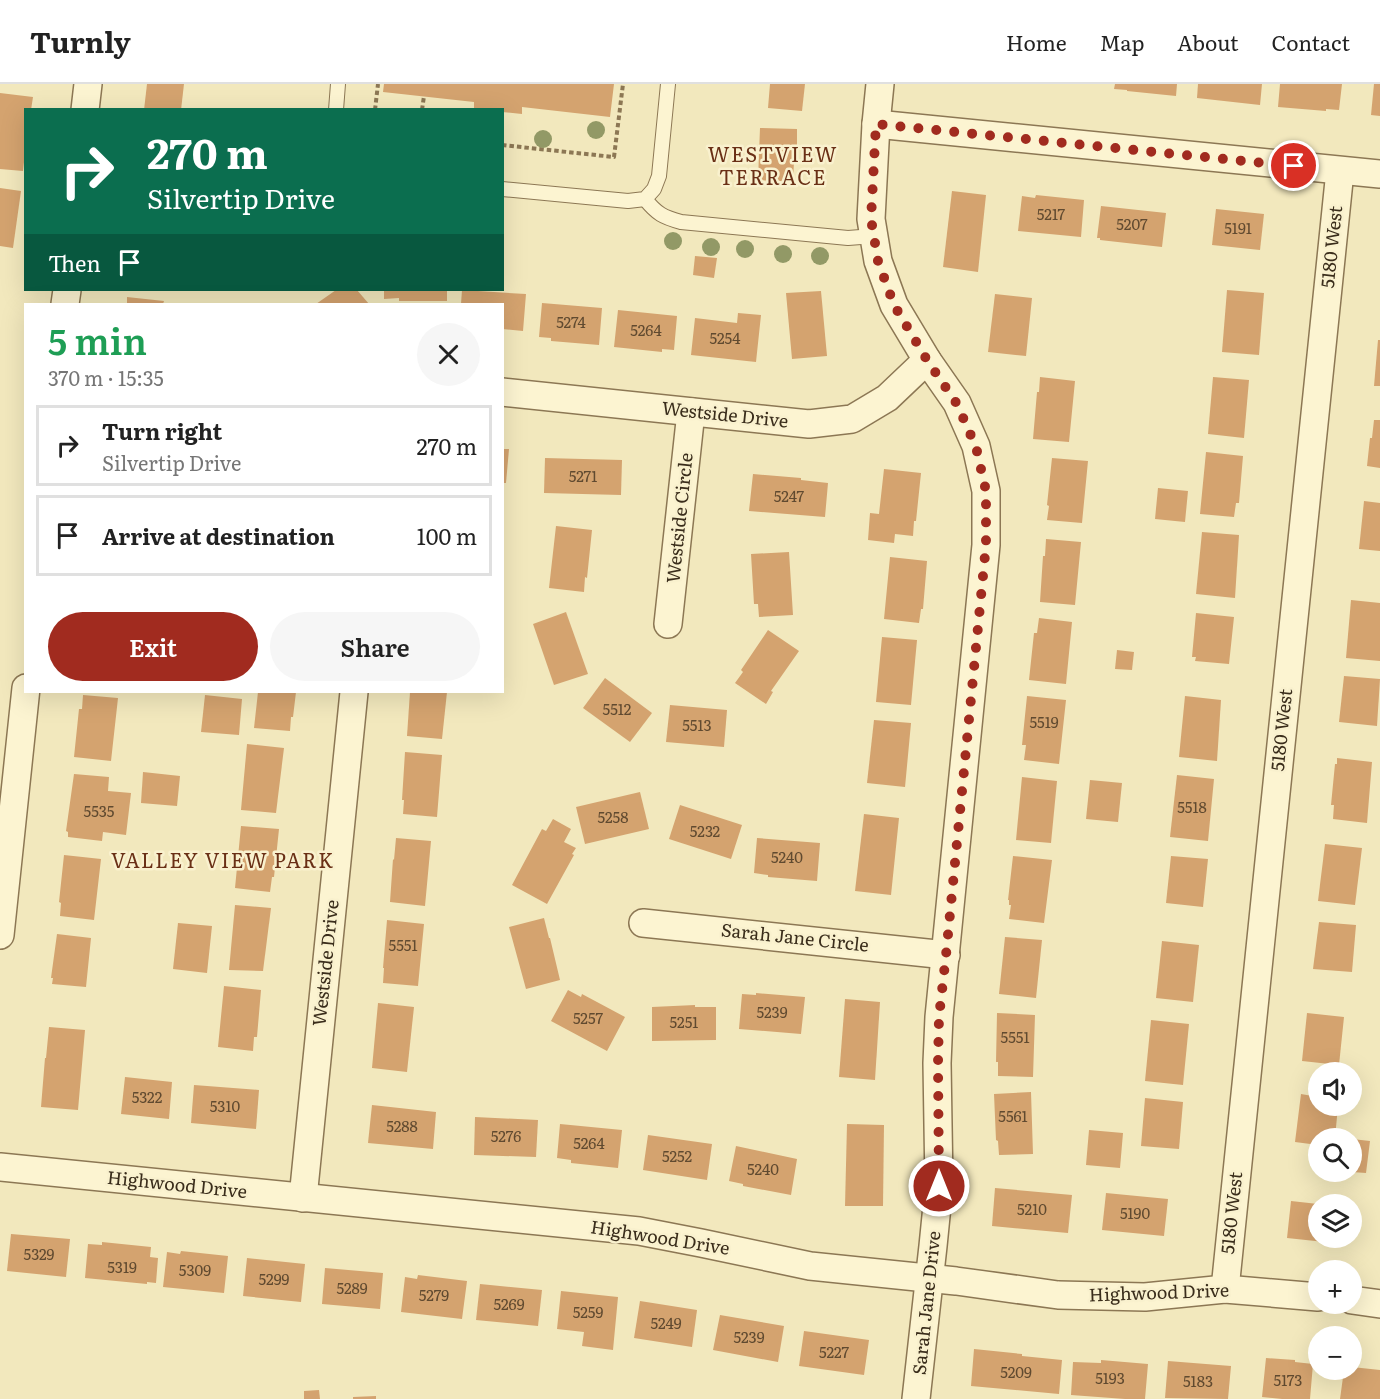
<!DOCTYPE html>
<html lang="en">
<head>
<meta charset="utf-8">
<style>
  :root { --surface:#fff; --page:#f6f6f6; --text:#222; --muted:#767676; --line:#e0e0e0; --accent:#a12b1f }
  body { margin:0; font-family:Literata,serif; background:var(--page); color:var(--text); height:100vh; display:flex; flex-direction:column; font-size:22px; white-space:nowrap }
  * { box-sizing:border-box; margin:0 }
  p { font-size:20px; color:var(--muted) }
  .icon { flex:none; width:33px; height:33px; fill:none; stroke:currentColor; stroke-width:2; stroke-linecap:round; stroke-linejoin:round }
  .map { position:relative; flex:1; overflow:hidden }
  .sheet { position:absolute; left:24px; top:219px; width:480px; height:390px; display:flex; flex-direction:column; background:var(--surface); border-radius:0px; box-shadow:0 6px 24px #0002 }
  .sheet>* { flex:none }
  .banner { position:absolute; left:24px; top:24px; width:480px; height:183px; border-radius:0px; box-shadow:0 6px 24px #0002; background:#0b6e4f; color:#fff; overflow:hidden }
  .tools { position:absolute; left:1308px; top:978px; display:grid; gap:12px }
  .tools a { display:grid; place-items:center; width:54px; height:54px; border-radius:50%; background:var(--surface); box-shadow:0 6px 24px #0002; font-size:30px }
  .pin { position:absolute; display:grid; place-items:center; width:51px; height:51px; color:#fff; margin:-26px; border:3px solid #fff; border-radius:50%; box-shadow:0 2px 6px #0007 }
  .me { position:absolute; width:66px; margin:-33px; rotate:0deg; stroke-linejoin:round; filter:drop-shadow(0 0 4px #0008) }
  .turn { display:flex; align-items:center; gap:21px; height:126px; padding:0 24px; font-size:27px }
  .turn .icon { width:78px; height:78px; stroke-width:2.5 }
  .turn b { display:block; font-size:42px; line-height:51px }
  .then { display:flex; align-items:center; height:57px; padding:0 24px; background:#0003; gap:12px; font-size:22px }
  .round { display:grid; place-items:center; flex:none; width:63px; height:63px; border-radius:32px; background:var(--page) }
  .headline { display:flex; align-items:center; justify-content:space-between; height:102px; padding:0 24px }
  h1 { font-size:36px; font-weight:600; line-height:45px; color:#1e9e55 }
  .primary-button { display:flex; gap:12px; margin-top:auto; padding:12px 24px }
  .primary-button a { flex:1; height:69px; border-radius:36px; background:var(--accent); color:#fff; font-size:24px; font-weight:600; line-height:69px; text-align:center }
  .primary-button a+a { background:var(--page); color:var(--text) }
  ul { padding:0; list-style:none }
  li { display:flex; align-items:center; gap:18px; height:81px; margin:0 12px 9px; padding:0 12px; border:3px solid var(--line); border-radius:0px }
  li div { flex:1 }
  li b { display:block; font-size:22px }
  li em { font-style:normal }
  header { display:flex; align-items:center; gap:36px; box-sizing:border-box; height:84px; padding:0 30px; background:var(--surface); border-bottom:2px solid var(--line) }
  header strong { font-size:28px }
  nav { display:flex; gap:33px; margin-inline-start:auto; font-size:21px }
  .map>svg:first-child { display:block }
</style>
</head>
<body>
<header>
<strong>Turnly</strong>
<nav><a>Home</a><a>Map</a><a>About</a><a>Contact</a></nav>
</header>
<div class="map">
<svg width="1380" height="1315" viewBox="0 0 1380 1315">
  <rect width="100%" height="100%" fill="#f2e8bd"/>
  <!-- building -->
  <g fill="#d4a36f">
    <polygon points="147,0 184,0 181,26 144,26"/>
    <polygon points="384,0 614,0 610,33 522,23 522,30 502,28 502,26 474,24 474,18 383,8"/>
    <polygon points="770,0 805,0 802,27 768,24"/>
    <polygon points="1115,0 1177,0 1176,12 1127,7 1127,6 1114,5"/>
    <polygon points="1198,0 1262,0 1260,21 1197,14"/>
    <polygon points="1280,0 1342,0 1339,26 1326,25 1326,27 1278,23"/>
    <polygon points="1374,0 1380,0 1380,32 1371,31"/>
    <polygon points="0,9 33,13 31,26 26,26 26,60 23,87 0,85"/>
    <polygon points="760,44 797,45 797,77 794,77 793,98 758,96"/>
    <polygon points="0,104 21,107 13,164 0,162"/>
    <polygon points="952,107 986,111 978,188 943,183"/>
    <polygon points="1036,111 1084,116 1081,153 1018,147 1022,112 1035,114"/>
    <polygon points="1101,122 1166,129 1162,163 1100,156 1100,154 1097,154"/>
    <polygon points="1216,125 1264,130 1260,166 1212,161"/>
    <polygon points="695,172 717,174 714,194 693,191"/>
    <polygon points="336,206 357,206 369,220 316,220"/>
    <polygon points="384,206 447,206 447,217 399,217 399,214 384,215"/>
    <polygon points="462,206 526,210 523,247 502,245 502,220 461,220"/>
    <polygon points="1227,206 1264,209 1259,271 1222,268"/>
    <polygon points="821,207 827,272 792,275 786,209"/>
    <polygon points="995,210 1032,214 1026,272 988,268"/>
    <polygon points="127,213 164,217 163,220 127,220"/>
    <polygon points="542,219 602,224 599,261 551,257 551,254 539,253"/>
    <polygon points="618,226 677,232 674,266 662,265 662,268 614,263"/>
    <polygon points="738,229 761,231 756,278 691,271 695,234 737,239"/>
    <polygon points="1378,256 1380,256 1380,302 1374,302"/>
    <polygon points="1040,293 1075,297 1069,358 1033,355 1037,308 1039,308"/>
    <polygon points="1213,293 1249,296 1244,354 1208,350"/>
    <polygon points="1374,336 1380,336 1380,384 1367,382 1370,354 1372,354"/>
    <polygon points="502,365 509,365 506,399 502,399"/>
    <polygon points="1206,368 1243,372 1239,419 1236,419 1234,433 1200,430"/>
    <polygon points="545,374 622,376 621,411 544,409"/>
    <polygon points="1052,374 1088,377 1082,439 1047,436 1049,422 1047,421"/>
    <polygon points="884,385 921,389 916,437 914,437 913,452 895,450 894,459 868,456 870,429 879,430"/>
    <polygon points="753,390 801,394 801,396 828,399 825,433 749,427"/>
    <polygon points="1158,404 1188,407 1185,438 1155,435"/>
    <polygon points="1364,417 1380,419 1380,467 1359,465"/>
    <polygon points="556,442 592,446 587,494 585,493 584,508 549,504"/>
    <polygon points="1202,448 1239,451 1235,514 1196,510"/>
    <polygon points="1046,455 1081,458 1075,521 1040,518 1043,472 1045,472"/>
    <polygon points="789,468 793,531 759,533 758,520 754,520 751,470"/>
    <polygon points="890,473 927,477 923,525 921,525 919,539 884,535"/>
    <polygon points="1351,516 1380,519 1380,577 1346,574"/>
    <polygon points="566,528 588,590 554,601 533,540"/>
    <polygon points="1196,529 1234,533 1229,580 1195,577 1196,573 1192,573"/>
    <polygon points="1039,534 1072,538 1066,600 1029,596 1034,549 1037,549"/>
    <polygon points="768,546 799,567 771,607 773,608 766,620 735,599 743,588 741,586"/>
    <polygon points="882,553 917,556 911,621 876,618"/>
    <polygon points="1117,566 1134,568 1132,586 1115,585"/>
    <polygon points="1344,592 1380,595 1377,642 1339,638"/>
    <polygon points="605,594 652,629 630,658 583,624"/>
    <polygon points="258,608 296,608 293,633 291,633 290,647 254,644"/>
    <polygon points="410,608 447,608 442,655 407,652"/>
    <polygon points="83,611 118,614 111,677 74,673 79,625 82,625"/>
    <polygon points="205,611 242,615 239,651 201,648"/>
    <polygon points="1027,612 1066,616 1059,680 1024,676 1026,661 1022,661"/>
    <polygon points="1185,612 1221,616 1217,677 1179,673"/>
    <polygon points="670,621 727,626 724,663 666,658"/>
    <polygon points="874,636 911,639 905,703 867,699"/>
    <polygon points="247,660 284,664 276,729 241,726"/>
    <polygon points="405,668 442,671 437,733 403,730 404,716 402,716"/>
    <polygon points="1337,674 1372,678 1367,739 1333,735 1334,721 1331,721 1335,680 1337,680"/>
    <polygon points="143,688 180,692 177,722 141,719"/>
    <polygon points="74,690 109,693 108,707 131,709 126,751 103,748 102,757 68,753 68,748 66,747"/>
    <polygon points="1177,691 1214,695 1208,757 1170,753"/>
    <polygon points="1022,693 1057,697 1051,759 1016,756"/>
    <polygon points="1090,696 1122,699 1118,738 1086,735"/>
    <polygon points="640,708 649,745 585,760 576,723"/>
    <polygon points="680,721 742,741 731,775 669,755"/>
    <polygon points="864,730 899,734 891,811 855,807"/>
    <polygon points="553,735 571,745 564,758 576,764 572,770 574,771 547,820 512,801 542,745 546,747"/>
    <polygon points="241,742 279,745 274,793 272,793 270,808 235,804"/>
    <polygon points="396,754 431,757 425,822 390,818 393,775 394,776"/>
    <polygon points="757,754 820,759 817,797 768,793 768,791 754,789"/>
    <polygon points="1325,760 1362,764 1355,821 1318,817"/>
    <polygon points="64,771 101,775 94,836 60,832 61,819 59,818"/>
    <polygon points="1013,772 1052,776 1044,839 1009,835 1011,821 1009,821 1009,816 1008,816"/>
    <polygon points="1171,772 1208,775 1203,823 1166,819"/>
    <polygon points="235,821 271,824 263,887 229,886"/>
    <polygon points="544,834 549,854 550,854 560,896 526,905 509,843"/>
    <polygon points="387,836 424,840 418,902 383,899 384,884 383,884"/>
    <polygon points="1319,838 1356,841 1352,888 1313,885"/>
    <polygon points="178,839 212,842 207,889 173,885"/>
    <polygon points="57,850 91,854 86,903 52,900 53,894 51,894"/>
    <polygon points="1005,853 1042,856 1036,914 999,910"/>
    <polygon points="1162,857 1199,861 1193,918 1156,914"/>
    <polygon points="224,902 261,906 257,953 254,953 253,967 218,963"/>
    <polygon points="568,906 581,913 582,910 625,933 607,967 551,937"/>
    <polygon points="756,909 805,913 801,950 739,945 742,910 756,911"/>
    <polygon points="845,915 880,918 875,996 839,993"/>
    <polygon points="378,919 414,923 407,988 372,984"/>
    <polygon points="695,921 695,923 716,923 716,956 652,957 652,923"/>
    <polygon points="997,929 1035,931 1033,993 998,992 998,978 996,978"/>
    <polygon points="1307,929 1344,933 1339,981 1302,977"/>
    <polygon points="1151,936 1189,940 1183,1001 1145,997"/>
    <polygon points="49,943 85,946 78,1026 41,1023 45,974 46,974"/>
    <polygon points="125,993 172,998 169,1035 121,1030"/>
    <polygon points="194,1001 259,1006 256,1045 191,1039"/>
    <polygon points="1031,1008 1033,1070 999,1071 998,1057 996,1056 994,1010"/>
    <polygon points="1301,1010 1318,1013 1318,1022 1338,1022 1335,1054 1318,1054 1318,1061 1295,1058"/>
    <polygon points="1145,1014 1183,1018 1179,1065 1141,1062"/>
    <polygon points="372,1021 436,1028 433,1065 368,1059"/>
    <polygon points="475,1033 538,1036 536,1073 474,1071"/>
    <polygon points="560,1040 622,1046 618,1084 571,1079 571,1076 557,1074"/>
    <polygon points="847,1040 884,1041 883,1122 845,1122"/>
    <polygon points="1089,1046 1123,1049 1120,1084 1086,1081"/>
    <polygon points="648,1051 712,1060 707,1096 643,1086"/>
    <polygon points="1352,1055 1370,1057 1366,1089 1352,1088"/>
    <polygon points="736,1062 797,1075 791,1111 743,1102 743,1100 729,1097"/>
    <polygon points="995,1104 1072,1111 1068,1149 992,1142"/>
    <polygon points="1106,1109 1168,1115 1164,1152 1102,1146"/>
    <polygon points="1291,1117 1318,1120 1318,1154 1335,1154 1334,1159 1287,1154"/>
    <polygon points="11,1150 70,1155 66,1193 7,1187"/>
    <polygon points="102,1158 151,1163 150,1173 158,1174 156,1199 147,1198 147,1200 85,1194 88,1160 102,1161"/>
    <polygon points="181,1167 228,1172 224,1209 163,1203 167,1168 180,1170"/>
    <polygon points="247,1174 305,1180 301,1218 243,1212"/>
    <polygon points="325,1184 383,1189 380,1225 322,1220"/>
    <polygon points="418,1191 467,1197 462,1235 401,1228 405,1193 417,1195"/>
    <polygon points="480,1200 542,1206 538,1242 476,1236"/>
    <polygon points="561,1207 618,1213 613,1266 582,1262 584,1248 557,1245"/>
    <polygon points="640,1217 697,1226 692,1263 634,1254"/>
    <polygon points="720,1231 784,1242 778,1278 713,1266"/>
    <polygon points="804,1247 869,1256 864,1291 799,1282"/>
    <polygon points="974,1265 1022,1270 1022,1272 1062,1276 1059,1310 971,1302"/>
    <polygon points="1266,1274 1295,1276 1295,1278 1313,1280 1310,1315 1282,1315 1262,1313"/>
    <polygon points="1101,1276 1148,1280 1145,1315 1125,1315 1071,1311 1073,1278 1101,1279"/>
    <polygon points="1168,1277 1231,1282 1228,1315 1165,1314"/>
    <polygon points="1352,1283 1380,1286 1380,1315 1340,1315 1344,1286 1352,1286"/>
    <polygon points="319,1306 320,1315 304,1315 304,1307"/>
    <polygon points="376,1312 376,1315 353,1315 353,1313"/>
  </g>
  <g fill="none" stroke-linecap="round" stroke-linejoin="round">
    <defs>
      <g id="lane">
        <polyline points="336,26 338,0"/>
        <polyline points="502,105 628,117 645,115 654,105 659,92 668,0"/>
        <path d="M645,115C657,130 663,133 681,138L848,154L874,152"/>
      </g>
      <g id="street">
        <polyline points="880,0 876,40 871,135 878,177 894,221 927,276 957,319 976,362 986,407 986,461 939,933 937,979 939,1102 933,1162 916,1315"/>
        <polyline points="85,26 88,0"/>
        <polyline points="876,40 1380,90"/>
        <polyline points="65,220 67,206"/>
        <polyline points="502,308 809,340 852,335 887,314 927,276"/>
        <polyline points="668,540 691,328"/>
        <polyline points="643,839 946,871"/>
        <polyline points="0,851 26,604"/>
        <polyline points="0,1083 639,1147 701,1159 810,1182 956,1197 1058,1211 1145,1213 1225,1205 1318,1213"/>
        <polyline points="303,1114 354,608"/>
        <polyline points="1225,1205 1340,87"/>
        <polyline points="1352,1216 1380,1220"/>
      </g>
    </defs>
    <!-- lane casing -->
    <use href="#lane" stroke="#8c7754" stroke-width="16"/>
    <!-- street casing -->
    <use href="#street" stroke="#8c7754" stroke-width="30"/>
    <!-- path -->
    <g stroke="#8c7754" stroke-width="4" stroke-dasharray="4.5 3" stroke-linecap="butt">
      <polyline points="375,26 378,0"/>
      <polyline points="422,26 424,12"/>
      <polyline points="502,61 614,73 623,0"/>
    </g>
    <!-- lane -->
    <use href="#lane" stroke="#fcf4d1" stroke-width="14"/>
    <!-- street -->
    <use href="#street" stroke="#fcf4d1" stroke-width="27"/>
  </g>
  <!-- trees -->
  <g fill="#929966">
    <circle cx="596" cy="46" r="9"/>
    <circle cx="543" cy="55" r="9"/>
    <circle cx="673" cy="157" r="9"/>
    <circle cx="711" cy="163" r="9"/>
    <circle cx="745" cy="165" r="9"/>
    <circle cx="783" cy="170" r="9"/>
    <circle cx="820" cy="172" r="9"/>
  </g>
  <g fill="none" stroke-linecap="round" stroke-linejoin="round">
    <!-- route -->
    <polyline stroke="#a12b1f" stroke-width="10" stroke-dasharray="0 18" points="939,1102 938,979 939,933 946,871 986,461 986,407 976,363 957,320 927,276 894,221 878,177 871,135 876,40 1294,82"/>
  </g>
  <g text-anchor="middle" stroke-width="5" stroke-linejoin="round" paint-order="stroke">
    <!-- number labels -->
    <g font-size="15" fill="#604a30">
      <text x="1051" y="136">5217</text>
      <text x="1132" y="146">5207</text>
      <text x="1238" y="150">5191</text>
      <text x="571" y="244">5274</text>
      <text x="646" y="252">5264</text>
      <text x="725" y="260">5254</text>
      <text x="583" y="398">5271</text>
      <text x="789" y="418">5247</text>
      <text x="617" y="631">5512</text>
      <text x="1044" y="644">5519</text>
      <text x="697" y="647">5513</text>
      <text x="1192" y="729">5518</text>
      <text x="99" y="733">5535</text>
      <text x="613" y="739">5258</text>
      <text x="705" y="753">5232</text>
      <text x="787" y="779">5240</text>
      <text x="403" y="867">5551</text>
      <text x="772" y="934">5239</text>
      <text x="588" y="940">5257</text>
      <text x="684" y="944">5251</text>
      <text x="1015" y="959">5551</text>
      <text x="147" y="1019">5322</text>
      <text x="225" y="1028">5310</text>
      <text x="1013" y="1038">5561</text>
      <text x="402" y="1048">5288</text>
      <text x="506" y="1058">5276</text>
      <text x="589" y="1065">5264</text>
      <text x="677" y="1078">5252</text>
      <text x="763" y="1091">5240</text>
      <text x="1032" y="1131">5210</text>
      <text x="1135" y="1135">5190</text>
      <text x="39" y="1176">5329</text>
      <text x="122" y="1189">5319</text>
      <text x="195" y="1192">5309</text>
      <text x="274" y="1201">5299</text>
      <text x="352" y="1210">5289</text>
      <text x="434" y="1217">5279</text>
      <text x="509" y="1226">5269</text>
      <text x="588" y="1234">5259</text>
      <text x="666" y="1245">5249</text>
      <text x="749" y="1259">5239</text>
      <text x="834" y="1274">5227</text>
      <text x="1016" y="1294">5209</text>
      <text x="1110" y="1300">5193</text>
      <text x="1288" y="1302">5173</text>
      <text x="1198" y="1303">5183</text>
    </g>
    <!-- street labels -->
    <g font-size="18" fill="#3a2d1b" stroke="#f9f1ce">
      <text transform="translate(1332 163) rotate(-84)" y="6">5180 West</text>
      <text transform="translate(725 331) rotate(6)" y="6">Westside Drive</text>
      <text transform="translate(680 434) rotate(-84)" y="6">Westside Circle</text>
      <text transform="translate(1282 646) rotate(-84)" y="6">5180 West</text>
      <text transform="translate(795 854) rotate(6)" y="6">Sarah Jane Circle</text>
      <text transform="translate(326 879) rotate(-84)" y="6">Westside Drive</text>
      <text transform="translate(177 1101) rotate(6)" y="6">Highwood Drive</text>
      <text transform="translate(1232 1129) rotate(-84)" y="6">5180 West</text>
      <text transform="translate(660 1154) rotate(9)" y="6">Highwood Drive</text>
      <text transform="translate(1159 1209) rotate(-2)" y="6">Highwood Drive</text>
      <text transform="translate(927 1219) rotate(-84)" y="6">Sarah Jane Drive</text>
    </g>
    <!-- neighbourhood labels -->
    <g font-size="20" letter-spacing="1.5" fill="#6a3016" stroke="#f9f1ce">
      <text x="773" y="78">WESTVIEW<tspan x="773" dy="23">TERRACE</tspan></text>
      <text x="223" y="784">VALLEY VIEW PARK</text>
    </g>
  </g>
</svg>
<div class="tools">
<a><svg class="icon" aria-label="sound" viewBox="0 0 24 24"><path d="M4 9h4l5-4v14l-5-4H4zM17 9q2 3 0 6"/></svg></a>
<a><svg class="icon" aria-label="search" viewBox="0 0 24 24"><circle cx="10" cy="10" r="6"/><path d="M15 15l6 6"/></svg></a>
<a><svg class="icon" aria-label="layers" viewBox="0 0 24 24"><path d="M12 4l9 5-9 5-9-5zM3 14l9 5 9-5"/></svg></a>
<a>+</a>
<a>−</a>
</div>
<div class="pin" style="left:1294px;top:82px;background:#d93025"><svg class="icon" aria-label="arrive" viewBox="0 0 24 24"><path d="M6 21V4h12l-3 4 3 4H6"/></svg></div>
<svg class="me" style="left:939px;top:1102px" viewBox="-20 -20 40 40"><circle r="17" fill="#a12b1f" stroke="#fff" stroke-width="3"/><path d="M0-11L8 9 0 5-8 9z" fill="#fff"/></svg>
<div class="banner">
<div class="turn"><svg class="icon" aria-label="right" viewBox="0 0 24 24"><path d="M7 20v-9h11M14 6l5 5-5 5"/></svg><div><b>270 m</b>Silvertip Drive</div></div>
<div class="then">Then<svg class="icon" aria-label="arrive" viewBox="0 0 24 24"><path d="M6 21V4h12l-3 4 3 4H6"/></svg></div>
</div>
<section class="sheet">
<div class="headline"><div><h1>5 min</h1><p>370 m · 15:35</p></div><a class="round"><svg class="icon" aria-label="close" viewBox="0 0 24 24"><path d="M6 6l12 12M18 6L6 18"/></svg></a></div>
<ul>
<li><svg class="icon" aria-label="right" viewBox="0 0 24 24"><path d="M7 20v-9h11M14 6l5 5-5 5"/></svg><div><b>Turn right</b><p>Silvertip Drive</p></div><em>270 m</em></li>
<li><svg class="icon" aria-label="arrive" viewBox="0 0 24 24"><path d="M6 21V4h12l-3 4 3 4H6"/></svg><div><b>Arrive at destination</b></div><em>100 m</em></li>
</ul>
<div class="primary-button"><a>Exit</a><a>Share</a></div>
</section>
</div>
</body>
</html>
